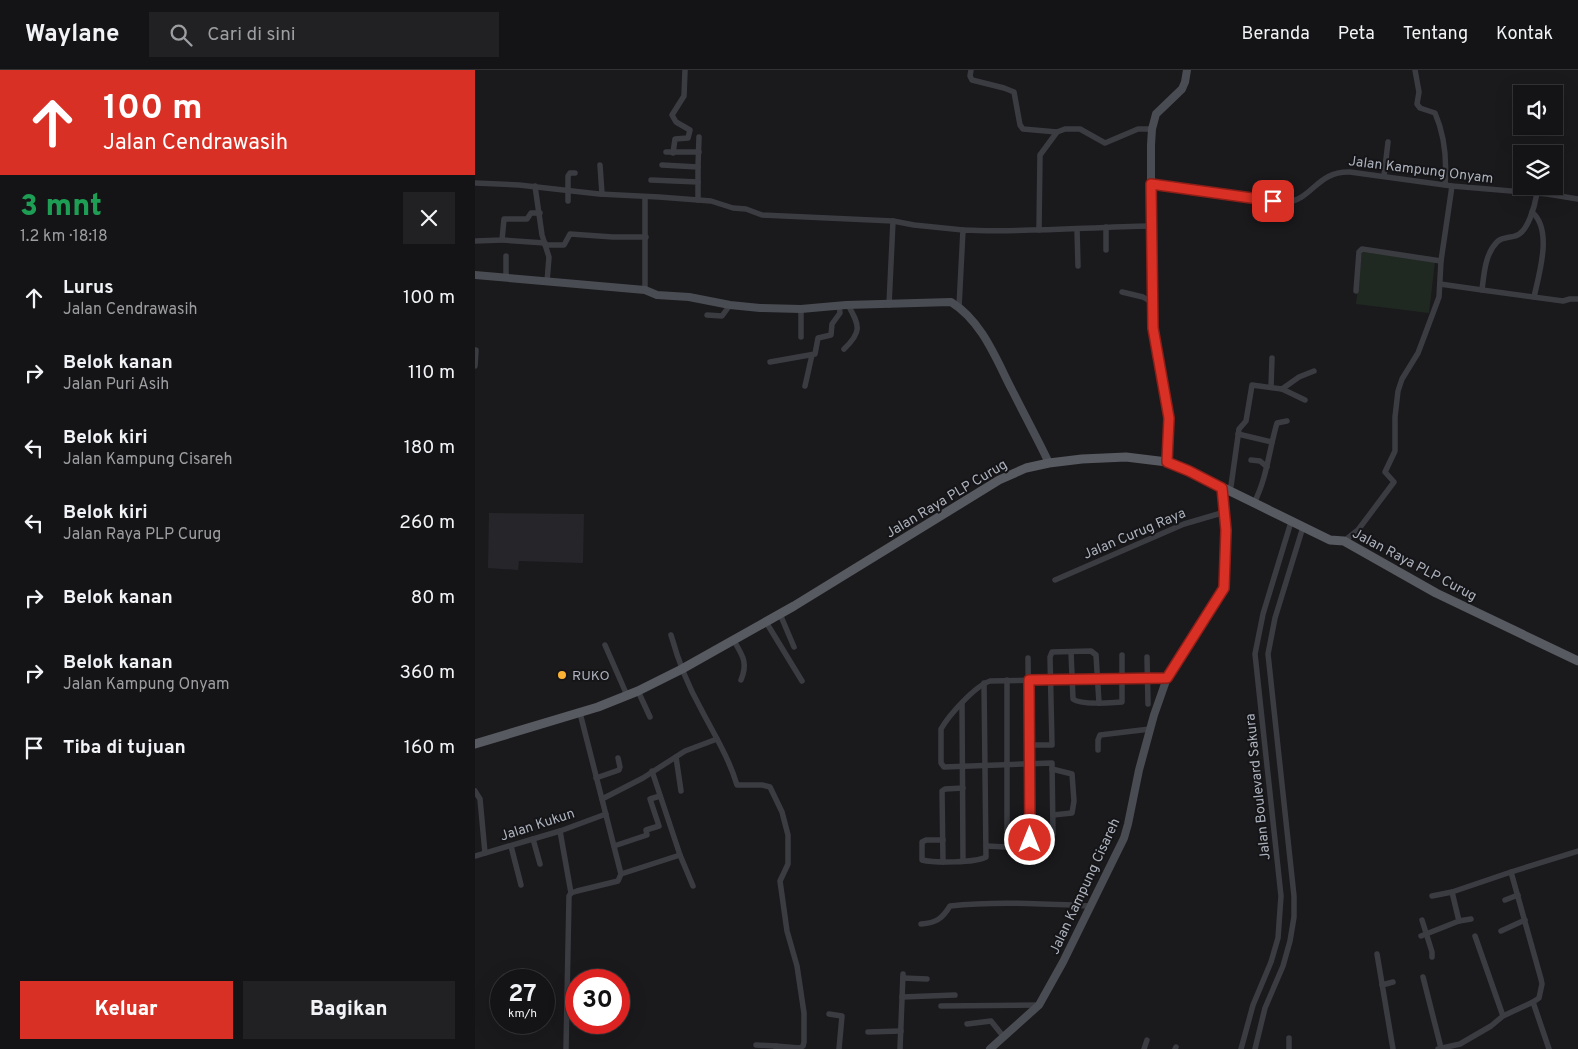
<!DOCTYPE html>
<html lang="id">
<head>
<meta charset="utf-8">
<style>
  :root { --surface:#141416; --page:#212123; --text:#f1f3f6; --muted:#9d9ea1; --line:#333335; --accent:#d93025 }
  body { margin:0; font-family:Overpass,sans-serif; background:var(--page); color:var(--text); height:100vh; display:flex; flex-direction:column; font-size:19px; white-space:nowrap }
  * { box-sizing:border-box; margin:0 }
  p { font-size:16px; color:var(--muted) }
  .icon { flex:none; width:28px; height:28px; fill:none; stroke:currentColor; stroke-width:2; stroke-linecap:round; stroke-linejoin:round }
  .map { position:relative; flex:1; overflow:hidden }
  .side { display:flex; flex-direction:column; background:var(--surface); width:475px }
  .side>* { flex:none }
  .top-card { background:#d93025; color:#fff; overflow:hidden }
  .fabs { position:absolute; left:1038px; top:15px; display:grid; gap:10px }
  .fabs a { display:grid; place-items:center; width:50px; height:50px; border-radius:0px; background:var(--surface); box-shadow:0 5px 20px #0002,0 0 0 1px var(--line); font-size:25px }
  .speed { position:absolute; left:15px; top:899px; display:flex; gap:10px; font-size:25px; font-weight:700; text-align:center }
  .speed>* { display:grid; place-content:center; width:65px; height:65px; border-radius:50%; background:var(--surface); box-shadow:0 5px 20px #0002,0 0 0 1px var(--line); line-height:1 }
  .speed small { font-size:12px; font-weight:400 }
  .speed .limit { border:8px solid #d22; background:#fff; color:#111 }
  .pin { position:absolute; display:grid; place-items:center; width:42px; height:42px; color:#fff; margin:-21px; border-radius:10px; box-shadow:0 2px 8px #0006 }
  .me { position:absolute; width:55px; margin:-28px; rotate:0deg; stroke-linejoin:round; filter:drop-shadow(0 0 4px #0008) }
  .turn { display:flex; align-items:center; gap:18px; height:105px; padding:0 20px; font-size:22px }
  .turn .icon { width:65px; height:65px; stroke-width:2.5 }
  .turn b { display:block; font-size:35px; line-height:42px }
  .round { display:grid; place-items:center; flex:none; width:52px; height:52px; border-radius:0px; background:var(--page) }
  .headline { display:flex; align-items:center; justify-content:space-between; height:85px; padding:0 20px }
  h1 { font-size:30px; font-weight:800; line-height:38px; color:#1e9e55 }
  .primary-button { display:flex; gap:10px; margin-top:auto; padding:10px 20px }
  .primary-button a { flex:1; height:58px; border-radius:0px; background:var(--accent); color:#fff; font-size:20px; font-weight:800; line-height:58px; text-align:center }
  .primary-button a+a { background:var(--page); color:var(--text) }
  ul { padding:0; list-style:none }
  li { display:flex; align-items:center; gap:15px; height:75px; padding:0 20px }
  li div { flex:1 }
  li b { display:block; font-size:19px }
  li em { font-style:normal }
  header { display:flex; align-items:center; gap:30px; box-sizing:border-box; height:70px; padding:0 25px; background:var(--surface); border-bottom:1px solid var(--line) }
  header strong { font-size:24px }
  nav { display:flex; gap:28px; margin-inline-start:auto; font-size:18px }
  .search { width:350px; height:45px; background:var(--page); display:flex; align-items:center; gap:12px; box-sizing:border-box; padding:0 18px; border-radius:0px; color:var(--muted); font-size:19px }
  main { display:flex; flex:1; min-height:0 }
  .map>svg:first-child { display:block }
</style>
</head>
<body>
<header>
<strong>Waylane</strong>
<div class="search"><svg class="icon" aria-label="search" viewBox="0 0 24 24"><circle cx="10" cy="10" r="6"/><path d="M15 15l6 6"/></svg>Cari di sini</div>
<nav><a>Beranda</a><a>Peta</a><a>Tentang</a><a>Kontak</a></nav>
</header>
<main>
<section class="side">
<div class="top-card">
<div class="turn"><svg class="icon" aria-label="ahead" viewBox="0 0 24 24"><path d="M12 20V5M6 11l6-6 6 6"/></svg><div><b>100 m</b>Jalan Cendrawasih</div></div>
</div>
<div class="headline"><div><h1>3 mnt</h1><p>1.2 km · 18:18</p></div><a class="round"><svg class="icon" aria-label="close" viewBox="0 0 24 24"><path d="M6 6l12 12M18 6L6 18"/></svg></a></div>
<ul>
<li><svg class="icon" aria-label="ahead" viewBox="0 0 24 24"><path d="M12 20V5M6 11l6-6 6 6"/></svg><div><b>Lurus</b><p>Jalan Cendrawasih</p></div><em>100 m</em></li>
<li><svg class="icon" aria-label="right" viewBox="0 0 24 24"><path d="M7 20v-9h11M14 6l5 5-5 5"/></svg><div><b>Belok kanan</b><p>Jalan Puri Asih</p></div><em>110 m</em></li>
<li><svg class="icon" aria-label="left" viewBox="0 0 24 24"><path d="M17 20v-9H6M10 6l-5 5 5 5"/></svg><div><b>Belok kiri</b><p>Jalan Kampung Cisareh</p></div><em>180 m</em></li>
<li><svg class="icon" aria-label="left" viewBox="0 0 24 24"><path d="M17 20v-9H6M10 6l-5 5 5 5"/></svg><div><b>Belok kiri</b><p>Jalan Raya PLP Curug</p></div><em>260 m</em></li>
<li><svg class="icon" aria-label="right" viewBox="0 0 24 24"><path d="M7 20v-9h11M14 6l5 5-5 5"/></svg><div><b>Belok kanan</b></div><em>80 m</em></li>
<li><svg class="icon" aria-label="right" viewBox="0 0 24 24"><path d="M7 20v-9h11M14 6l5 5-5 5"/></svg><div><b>Belok kanan</b><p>Jalan Kampung Onyam</p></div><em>360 m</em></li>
<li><svg class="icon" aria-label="arrive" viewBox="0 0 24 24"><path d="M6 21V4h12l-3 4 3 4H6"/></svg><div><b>Tiba di tujuan</b></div><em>160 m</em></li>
</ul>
<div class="primary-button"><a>Keluar</a><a>Bagikan</a></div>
</section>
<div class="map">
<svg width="1103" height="979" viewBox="0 0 1103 979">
  <rect width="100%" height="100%" fill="#1a1a1d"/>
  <!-- built -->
  <polygon fill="#26262a" points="14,443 109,444 108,493 44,491 43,500 13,498"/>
  <!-- green -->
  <polygon fill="#202921" points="887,182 960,191 954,243 881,234"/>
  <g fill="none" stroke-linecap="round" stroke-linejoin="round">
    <!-- street -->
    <g stroke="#3b3c42" stroke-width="5.5">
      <polyline points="496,0 495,6 497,10 529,18 539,22 545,55 548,59 582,62 590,59 605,59 630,73 663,59 677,59"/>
      <path d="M940,0L944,22L942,34L945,38L960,43C970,66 972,90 970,115"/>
      <polyline points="191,82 224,82"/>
      <polyline points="198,83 200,69 213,68 215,60 201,52 197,45 209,26 210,0"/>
      <polyline points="125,95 127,124"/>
      <polyline points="187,95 223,97 223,112"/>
      <polyline points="223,97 224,67"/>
      <polyline points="909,106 913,72"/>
      <polyline points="176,110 223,112 223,130"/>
      <polyline points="0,113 44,115 124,124 184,127 236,131 258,138 271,139 287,145 418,151"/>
      <path d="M676,114L811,132C838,130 841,101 875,102L977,116L1072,124L1103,129"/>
      <polyline points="60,116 67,165 74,187 72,212"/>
      <polyline points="170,127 170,220"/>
      <polyline points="93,131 93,106 95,103 100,103"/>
      <path d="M1057,142C1078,160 1064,204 1059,227"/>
      <polyline points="631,157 631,180"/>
      <polyline points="602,159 603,196"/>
      <polyline points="564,160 565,85 582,62"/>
      <polyline points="27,170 70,173"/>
      <polyline points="0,171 27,170 29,149 52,149 56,143 65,143"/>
      <polyline points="70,175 89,175 95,164 138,167 171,167"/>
      <polyline points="31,208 31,186"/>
      <path d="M965,214L1007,220C1009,204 1010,184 1022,172C1027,167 1034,168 1040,166C1053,163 1060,135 1062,123"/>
      <polyline points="1007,220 1088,231 1095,229 1103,229"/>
      <polyline points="881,221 884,182 887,179 966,191"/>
      <polyline points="647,222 668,227 678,233"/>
      <polyline points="414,235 418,151 439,155 488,160"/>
      <path d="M484,237L488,160C551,163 613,157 676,156"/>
      <polyline points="232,245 247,246 255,235"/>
      <polyline points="326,267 326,239"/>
      <path d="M369,279C387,262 385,256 373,235"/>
      <polyline points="295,292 340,284 343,268 356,265 357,254 365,243 364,235"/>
      <polyline points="0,296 1,280"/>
      <polyline points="330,316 337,285"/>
      <polyline points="796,317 797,288"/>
      <polyline points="807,319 824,307 839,301"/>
      <polyline points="763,364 797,372"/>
      <polyline points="776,390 785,391 792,397"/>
      <polyline points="752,420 756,416 764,359 771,351 777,315 807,319 830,330"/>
      <path d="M779,433C792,408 794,380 802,353L812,351"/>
      <polyline points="869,471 883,460 919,412 910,402 920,381 920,347 923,321 927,309 943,283 964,227 966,191 977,116"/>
      <polyline points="580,510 709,454 750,442"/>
      <polyline points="305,544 319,577"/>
      <polyline points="291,552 327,611"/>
      <path d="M196,565C203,590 213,616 226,639C239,664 254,688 262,715H287L295,717L307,742L313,765V794L305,811L312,861L322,896L329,943V972L328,976L324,978L301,976"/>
      <path d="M259,571C268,586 273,593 266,610"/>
      <polyline points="130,575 151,623 151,626"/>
      <path d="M596,582L598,629C605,635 637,633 647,632V585"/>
      <polyline points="672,587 673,634"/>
      <polyline points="553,588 555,770"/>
      <polyline points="163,621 175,647"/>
      <polyline points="487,634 488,791"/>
      <polyline points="554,675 577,675 575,587 577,582 616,581 621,585 624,633"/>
      <polyline points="623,680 623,670 625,665 675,659"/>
      <polyline points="201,687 206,721"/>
      <polyline points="577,699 597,704 599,731 597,743 578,745"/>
      <polyline points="177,701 205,785 218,816"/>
      <polyline points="121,708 144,700 145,697 143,688"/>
      <polyline points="0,721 5,729 10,783"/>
      <polyline points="127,729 168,708 210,681 242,669"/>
      <polyline points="85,761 96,823"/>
      <polyline points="58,769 65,794"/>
      <path d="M468,770H451L447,772V790C459,793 500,793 511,787L509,613"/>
      <polyline points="36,776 46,815"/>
      <polyline points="139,776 172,765 171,760 184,756 175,729 185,726"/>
      <polyline points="511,776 532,777 532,610"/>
      <path d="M532,777L578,764L577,693L469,697L466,693V659C474,645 500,616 515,611L692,608"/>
      <polyline points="0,786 85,761 131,744"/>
      <polyline points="468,792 467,721 470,719 488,718"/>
      <polyline points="146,804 205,785"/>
      <polyline points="957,826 977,822"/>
      <polyline points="1030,830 1043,825"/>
      <polyline points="996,849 984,851 977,822 1036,802"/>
      <polyline points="947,850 957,882 957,887"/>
      <path d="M446,854C461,853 467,849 475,836C521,831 569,834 615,836"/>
      <polyline points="1026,861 1050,850"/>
      <polyline points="946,866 984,851"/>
      <polyline points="1000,866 1028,946"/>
      <polyline points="902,884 918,979"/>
      <polyline points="948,907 966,978"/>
      <polyline points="428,908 452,909"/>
      <polyline points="907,915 918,912"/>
      <polyline points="427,927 480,925"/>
      <polyline points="1058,932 1074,979"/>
      <polyline points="466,936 564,935"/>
      <polyline points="354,944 367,946 364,979"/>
      <polyline points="492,954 516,951 528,966"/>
      <polyline points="393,962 426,961"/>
      <polyline points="814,968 814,979"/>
      <polyline points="281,975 301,976 301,979"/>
      <polyline points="91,979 94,826 96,823 102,821 143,811 146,804 105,643"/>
      <polyline points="425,979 428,904"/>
      <polyline points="669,979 672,970"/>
      <polyline points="700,979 701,977"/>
      <polyline points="766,979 778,935 796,892 803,868 806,826 780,584 788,544 816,452"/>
      <polyline points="780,979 790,938 808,896 815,871 819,847 819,826 793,584 800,548 828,457"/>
      <polyline points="963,979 985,974 1016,956 1028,946 1058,932 1064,928 1067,914 1066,909 1036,802 1103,781"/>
    </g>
    <!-- secondary -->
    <g stroke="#494c52" stroke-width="8">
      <path d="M0,205L170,220L182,225L214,227L255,235L285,238L326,239L371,235L476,232C507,251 521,289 537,320C549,344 562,368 574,393"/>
      <polyline points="692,392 694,348 679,258 676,156 676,75 677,59 681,44 707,19 710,12 712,0"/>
      <polyline points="515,979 564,935 588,892 649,768 653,754 664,700 679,645 692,608 749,518 751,460 747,418"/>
    </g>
    <!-- primary -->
    <polyline stroke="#575a61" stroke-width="9" points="0,674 123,637 163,621 207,599 319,536 524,410 551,398 574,393 607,389 651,387 692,392 714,401 855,470 869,471 961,523 1103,591"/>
  </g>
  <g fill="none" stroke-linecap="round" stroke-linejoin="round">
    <defs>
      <polyline id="route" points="555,770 554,610 692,608 749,518 751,460 747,418 714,401 692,392 694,348 678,258 676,114 798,131"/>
    </defs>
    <!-- route casing -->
    <use href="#route" stroke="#8d1f18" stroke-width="12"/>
    <!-- route -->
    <use href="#route" stroke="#d93025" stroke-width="9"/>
  </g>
  <!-- markers -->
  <circle fill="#fcb334" stroke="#151518" stroke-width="2" cx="87" cy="605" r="5"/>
  <g text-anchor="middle" stroke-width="4" stroke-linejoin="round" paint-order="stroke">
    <!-- street labels -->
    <g font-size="14" fill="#acb2bd" stroke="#151518">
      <text transform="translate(946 99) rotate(7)" y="5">Jalan Kampung Onyam</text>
      <text transform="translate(471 428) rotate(-31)" y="5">Jalan Raya PLP Curug</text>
      <text transform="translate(659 463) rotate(-23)" y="5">Jalan Curug Raya</text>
      <text transform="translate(940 494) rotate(28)" y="5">Jalan Raya PLP Curug</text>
      <text transform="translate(782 717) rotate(-96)" y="5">Jalan Boulevard Sakura</text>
      <text transform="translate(62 754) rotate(-18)" y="5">Jalan Kukun</text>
      <text transform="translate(609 816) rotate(-65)" y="5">Jalan Kampung Cisareh</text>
    </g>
    <!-- poi labels -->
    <g font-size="14" fill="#acb2bd" stroke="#151518" text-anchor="start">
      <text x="97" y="610">RUKO</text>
    </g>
  </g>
</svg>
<div class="fabs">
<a><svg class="icon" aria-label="sound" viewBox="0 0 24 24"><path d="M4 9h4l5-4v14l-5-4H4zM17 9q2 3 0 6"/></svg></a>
<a><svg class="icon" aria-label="layers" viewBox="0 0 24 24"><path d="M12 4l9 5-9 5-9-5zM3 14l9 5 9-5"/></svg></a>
</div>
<div class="speed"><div>27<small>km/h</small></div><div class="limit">30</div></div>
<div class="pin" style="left:798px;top:131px;background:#d93025"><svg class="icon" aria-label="arrive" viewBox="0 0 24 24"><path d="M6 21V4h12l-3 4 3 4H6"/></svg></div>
<svg class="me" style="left:555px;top:770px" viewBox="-20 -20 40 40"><circle r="17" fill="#d93025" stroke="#fff" stroke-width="3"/><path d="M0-11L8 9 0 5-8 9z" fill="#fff"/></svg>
</div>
</main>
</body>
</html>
